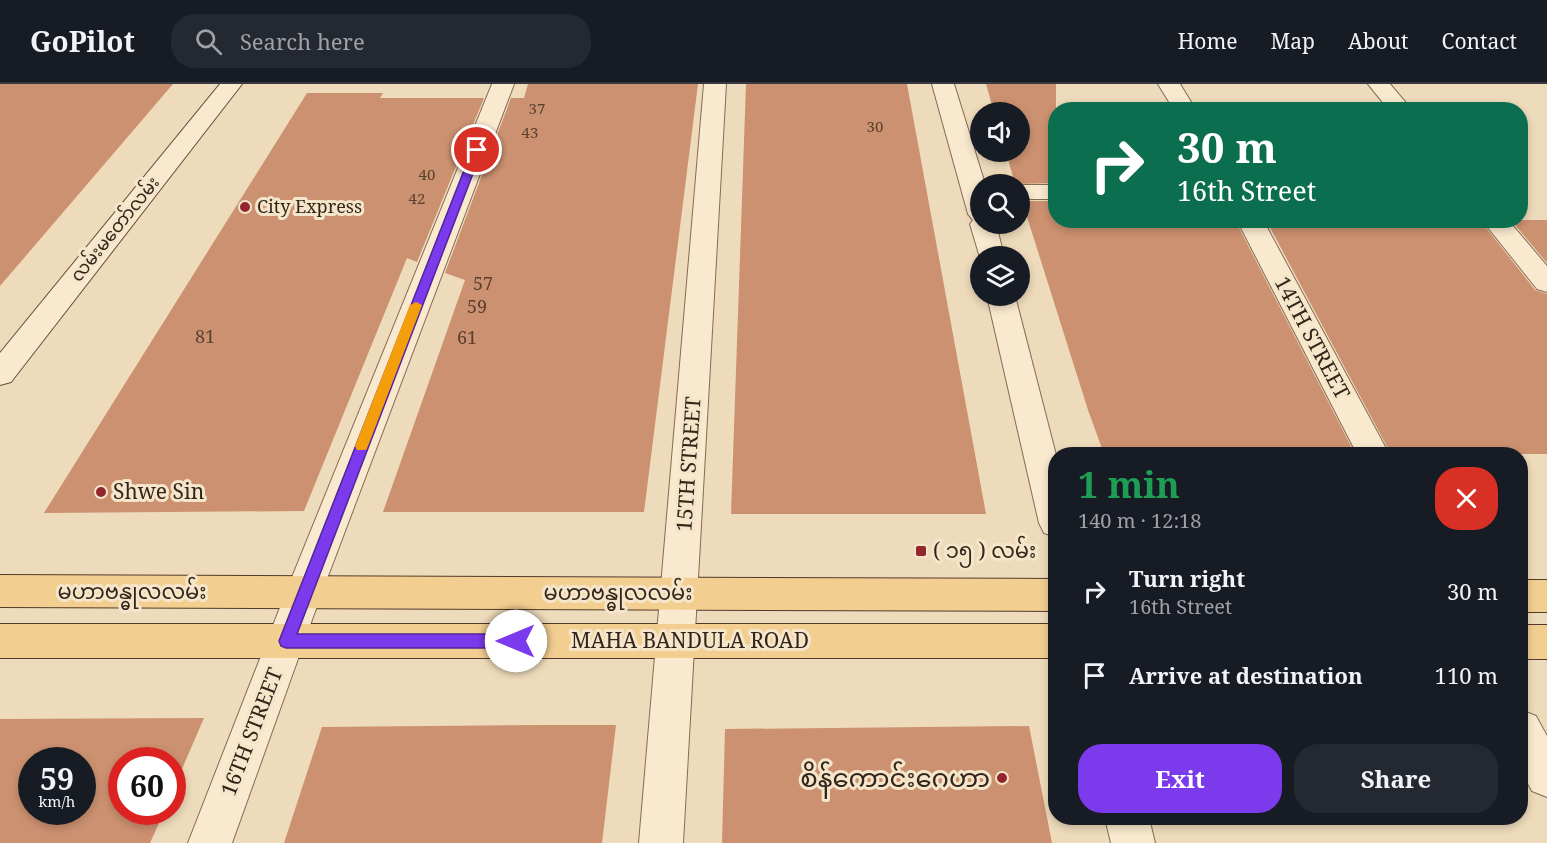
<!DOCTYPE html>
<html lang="en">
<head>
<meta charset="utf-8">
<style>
  :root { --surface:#171b24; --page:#242831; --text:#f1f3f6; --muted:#9ea1a6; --line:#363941; --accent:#7c3aed }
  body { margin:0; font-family:"Noto Serif","Noto Sans Myanmar",serif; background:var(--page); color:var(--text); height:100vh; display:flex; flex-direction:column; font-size:22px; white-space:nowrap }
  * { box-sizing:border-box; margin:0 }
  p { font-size:20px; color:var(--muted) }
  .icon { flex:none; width:33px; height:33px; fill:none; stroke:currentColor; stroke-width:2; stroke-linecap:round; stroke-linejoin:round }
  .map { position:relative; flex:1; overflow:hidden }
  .side { position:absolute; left:1048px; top:363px; width:480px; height:378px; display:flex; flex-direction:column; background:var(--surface); border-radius:24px; box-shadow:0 3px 9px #0003 }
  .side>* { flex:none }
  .hud { position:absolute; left:1048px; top:18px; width:480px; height:126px; border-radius:24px; box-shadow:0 3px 9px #0003; background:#0b6e4f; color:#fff; overflow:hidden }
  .tools { position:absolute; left:970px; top:18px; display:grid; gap:12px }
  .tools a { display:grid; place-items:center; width:60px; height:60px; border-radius:50%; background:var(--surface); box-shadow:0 3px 9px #0003; font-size:30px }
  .speed { position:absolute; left:18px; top:663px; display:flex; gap:12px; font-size:30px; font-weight:700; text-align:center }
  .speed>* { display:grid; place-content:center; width:78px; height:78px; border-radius:50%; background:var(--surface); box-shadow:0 3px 9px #0003; line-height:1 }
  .speed small { font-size:15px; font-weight:400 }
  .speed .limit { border:9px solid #d22; background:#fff; color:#111 }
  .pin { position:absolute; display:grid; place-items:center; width:51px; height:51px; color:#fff; margin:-26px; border:3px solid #fff; border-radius:50%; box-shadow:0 2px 6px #0007 }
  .me { position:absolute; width:66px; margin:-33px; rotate:270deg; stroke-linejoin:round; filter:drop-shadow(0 0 4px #0008) }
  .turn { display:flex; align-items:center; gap:21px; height:126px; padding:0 30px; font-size:27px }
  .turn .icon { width:78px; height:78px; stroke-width:2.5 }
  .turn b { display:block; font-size:42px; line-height:51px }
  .round { display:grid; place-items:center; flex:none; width:63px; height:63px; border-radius:24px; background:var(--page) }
  .headline { display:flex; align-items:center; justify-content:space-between; height:102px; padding:0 30px }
  h1 { font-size:36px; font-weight:700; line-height:45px; color:#1e9e55 }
  .button { display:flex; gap:12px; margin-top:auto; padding:12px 30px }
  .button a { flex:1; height:69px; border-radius:24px; background:var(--accent); color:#fff; font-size:24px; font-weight:700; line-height:69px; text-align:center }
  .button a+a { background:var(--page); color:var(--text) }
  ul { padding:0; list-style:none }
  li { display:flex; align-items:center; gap:18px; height:84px; padding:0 30px }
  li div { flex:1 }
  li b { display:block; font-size:22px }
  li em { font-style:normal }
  header { display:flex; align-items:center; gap:36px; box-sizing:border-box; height:84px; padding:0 30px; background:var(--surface); border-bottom:2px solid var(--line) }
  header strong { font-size:28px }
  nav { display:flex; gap:33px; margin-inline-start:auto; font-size:21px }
  .search { width:420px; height:54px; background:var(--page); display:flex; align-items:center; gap:15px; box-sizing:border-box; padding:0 21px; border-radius:24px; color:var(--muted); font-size:22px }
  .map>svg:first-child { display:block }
</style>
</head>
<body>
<header>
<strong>GoPilot</strong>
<div class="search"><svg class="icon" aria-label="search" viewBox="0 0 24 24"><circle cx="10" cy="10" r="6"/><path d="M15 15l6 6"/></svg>Search here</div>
<nav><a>Home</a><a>Map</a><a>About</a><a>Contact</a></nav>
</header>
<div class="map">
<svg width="1547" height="759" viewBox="0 0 1547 759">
  <rect width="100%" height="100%" fill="#eedbbb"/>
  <!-- building -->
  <g fill="#cc9170" fill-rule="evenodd">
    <polygon points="0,0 173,0 0,202"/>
    <polygon points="528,0 698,0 644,428 383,428 465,196 445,189 511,14 524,14"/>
    <polygon points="746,0 907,0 986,430 731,430"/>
    <polygon points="986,0 1056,0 1056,99 1015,100 1006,68 1020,68 1020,28 994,28"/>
    <polygon points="307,9 383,9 380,14 484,14 417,178 407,174 304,427 44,429"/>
    <polygon points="1022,117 1056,117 1056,136 1235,136 1355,370 1104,370 1088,326"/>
    <polygon points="1266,136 1480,136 1535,206 1547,210 1547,370 1391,370"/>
    <polygon points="1511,136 1547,136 1547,179"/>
    <path d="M204,634L172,708V676H122V728H164L150,759H0V635ZM32,676H82V728H32Z"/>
    <polygon points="542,641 616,641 602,759 284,759 322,643"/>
    <polygon points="1029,642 1052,759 722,759 725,645"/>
  </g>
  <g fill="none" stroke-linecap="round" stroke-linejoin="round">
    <defs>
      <g id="street">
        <polygon points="492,0 514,0 322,508 232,759 188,759 286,508"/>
        <polygon points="704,0 726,0 683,759 639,759"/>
        <polygon points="932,0 954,0 985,100 981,100 981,140 996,140 1004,172 981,172 981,177 970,140 973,136 968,130"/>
        <polygon points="1158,0 1180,0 1196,26 1174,26"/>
        <polygon points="1368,0 1390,0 1412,26 1389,26"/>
        <rect x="1020" y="101" width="36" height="14"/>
        <polygon points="1237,136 1263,136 1389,370 1357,370"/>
        <polygon points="1482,136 1508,136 1547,182 1547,208 1537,205"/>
        <polygon points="987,212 1015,212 1056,371 1056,453 1044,449 1039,439"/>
        <polygon points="1521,626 1536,632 1547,652 1547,713 1532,707 1521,687"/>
        <polygon points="1105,734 1149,734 1155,759 1111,759"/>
      </g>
      <polygon id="secondary" points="220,0 242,0 11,298 0,301 0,269"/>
      <g id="primary">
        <polygon points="0,491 1056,495 1056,527 0,523"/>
        <rect x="1521" y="496" width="26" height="32"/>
        <rect x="0" y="540" width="1056" height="34"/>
        <rect x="1521" y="541" width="26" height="34"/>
      </g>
    </defs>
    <!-- street casing -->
    <use href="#street" stroke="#856b55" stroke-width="2"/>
    <!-- secondary casing -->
    <use href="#secondary" stroke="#664d39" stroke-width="2"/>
    <!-- primary casing -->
    <use href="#primary" stroke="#523a2a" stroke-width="2"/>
    <!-- street -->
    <use href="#street" fill="#f9e9ce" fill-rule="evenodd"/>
    <!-- secondary -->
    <use href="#secondary" fill="#f9e9ce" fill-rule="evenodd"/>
    <!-- primary -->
    <use href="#primary" fill="#f3ce91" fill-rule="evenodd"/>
  </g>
  <!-- route -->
  <polygon fill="#7c3aed" stroke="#51269a" stroke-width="1.5" points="477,63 482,66 297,550 516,550 521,552 524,557 521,562 516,564 286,564 281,562 279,557 472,66"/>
  <!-- slow -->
  <polygon fill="#f59e0b" points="416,218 422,221 368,362 366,366 357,366 355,362 410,221"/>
  <!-- markers -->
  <g fill="#94252d" stroke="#f5e6cb" stroke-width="2">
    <circle cx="245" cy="123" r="6"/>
    <circle cx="101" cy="408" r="6"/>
    <rect x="915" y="461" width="12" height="12" rx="3"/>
    <circle cx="1002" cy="694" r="6"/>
  </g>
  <g text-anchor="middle" stroke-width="6" stroke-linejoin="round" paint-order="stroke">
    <!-- far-number labels -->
    <g font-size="15" fill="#5a4030">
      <text x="537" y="30">37</text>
      <text x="875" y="48">30</text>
      <text x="530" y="54">43</text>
      <text x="427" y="96">40</text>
      <text x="417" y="120">42</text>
    </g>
    <!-- far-poi labels -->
    <g font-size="18" fill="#34251a" stroke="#f5e6cb" text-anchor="start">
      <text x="257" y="129">City Express</text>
    </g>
    <!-- far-street labels -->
    <g font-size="18" fill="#34251a" stroke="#f5e6cb">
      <text transform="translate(115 145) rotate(-51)" y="6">လမ်းမတော်လမ်း</text>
    </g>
    <!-- number labels -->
    <g font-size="18" fill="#5a4030">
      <text x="483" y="206">57</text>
      <text x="477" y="229">59</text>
      <text x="205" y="259">81</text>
      <text x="467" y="260">61</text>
    </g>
    <!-- street labels -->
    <g font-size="21" fill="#34251a" stroke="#f5e6cb">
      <text transform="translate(1312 254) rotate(62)" y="7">14TH STREET</text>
      <text transform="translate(689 380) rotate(-86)" y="7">15TH STREET</text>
      <text x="132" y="515">မဟာဗန္ဓုလလမ်း</text>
      <text x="618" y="516">မဟာဗန္ဓုလလမ်း</text>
      <text x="690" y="564">MAHA BANDULA ROAD</text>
      <text transform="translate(252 648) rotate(-69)" y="7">16TH STREET</text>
    </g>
    <!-- poi labels -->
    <g font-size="21" fill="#34251a" stroke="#f5e6cb" text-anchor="start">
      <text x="113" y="415">Shwe Sin</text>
      <text x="933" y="474">( ၁၅ ) လမ်း</text>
    </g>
    <!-- near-poi labels -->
    <g font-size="26" fill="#34251a" stroke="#f5e6cb" text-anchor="end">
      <text x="990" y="703">စိန်ကောင်းဂေဟာ</text>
    </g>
  </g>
</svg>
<div class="tools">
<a><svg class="icon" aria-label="sound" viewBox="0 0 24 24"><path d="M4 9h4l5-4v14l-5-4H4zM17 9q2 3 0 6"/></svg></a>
<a><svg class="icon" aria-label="search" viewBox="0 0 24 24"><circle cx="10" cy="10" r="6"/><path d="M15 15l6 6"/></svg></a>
<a><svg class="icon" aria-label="layers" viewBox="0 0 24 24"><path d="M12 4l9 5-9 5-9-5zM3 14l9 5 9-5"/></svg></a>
</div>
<div class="speed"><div>59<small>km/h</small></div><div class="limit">60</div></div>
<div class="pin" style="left:477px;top:66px;background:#d93025"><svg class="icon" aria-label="arrive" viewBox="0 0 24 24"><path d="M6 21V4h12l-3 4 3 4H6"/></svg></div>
<svg class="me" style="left:516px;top:557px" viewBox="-20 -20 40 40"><circle r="19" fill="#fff"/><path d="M0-13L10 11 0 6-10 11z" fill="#7c3aed"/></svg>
<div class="hud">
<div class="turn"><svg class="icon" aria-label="right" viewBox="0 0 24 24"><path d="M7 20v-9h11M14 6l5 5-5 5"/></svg><div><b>30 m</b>16th Street</div></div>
</div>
<section class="side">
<div class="headline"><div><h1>1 min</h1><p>140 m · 12:18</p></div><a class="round" style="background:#d93025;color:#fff"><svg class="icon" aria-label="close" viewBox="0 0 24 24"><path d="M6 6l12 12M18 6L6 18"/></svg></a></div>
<ul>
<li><svg class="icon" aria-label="right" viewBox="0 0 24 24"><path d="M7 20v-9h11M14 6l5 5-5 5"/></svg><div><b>Turn right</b><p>16th Street</p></div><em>30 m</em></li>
<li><svg class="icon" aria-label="arrive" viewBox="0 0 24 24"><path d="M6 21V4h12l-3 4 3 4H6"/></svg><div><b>Arrive at destination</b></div><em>110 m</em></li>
</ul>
<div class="button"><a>Exit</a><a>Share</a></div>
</section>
</div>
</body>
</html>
